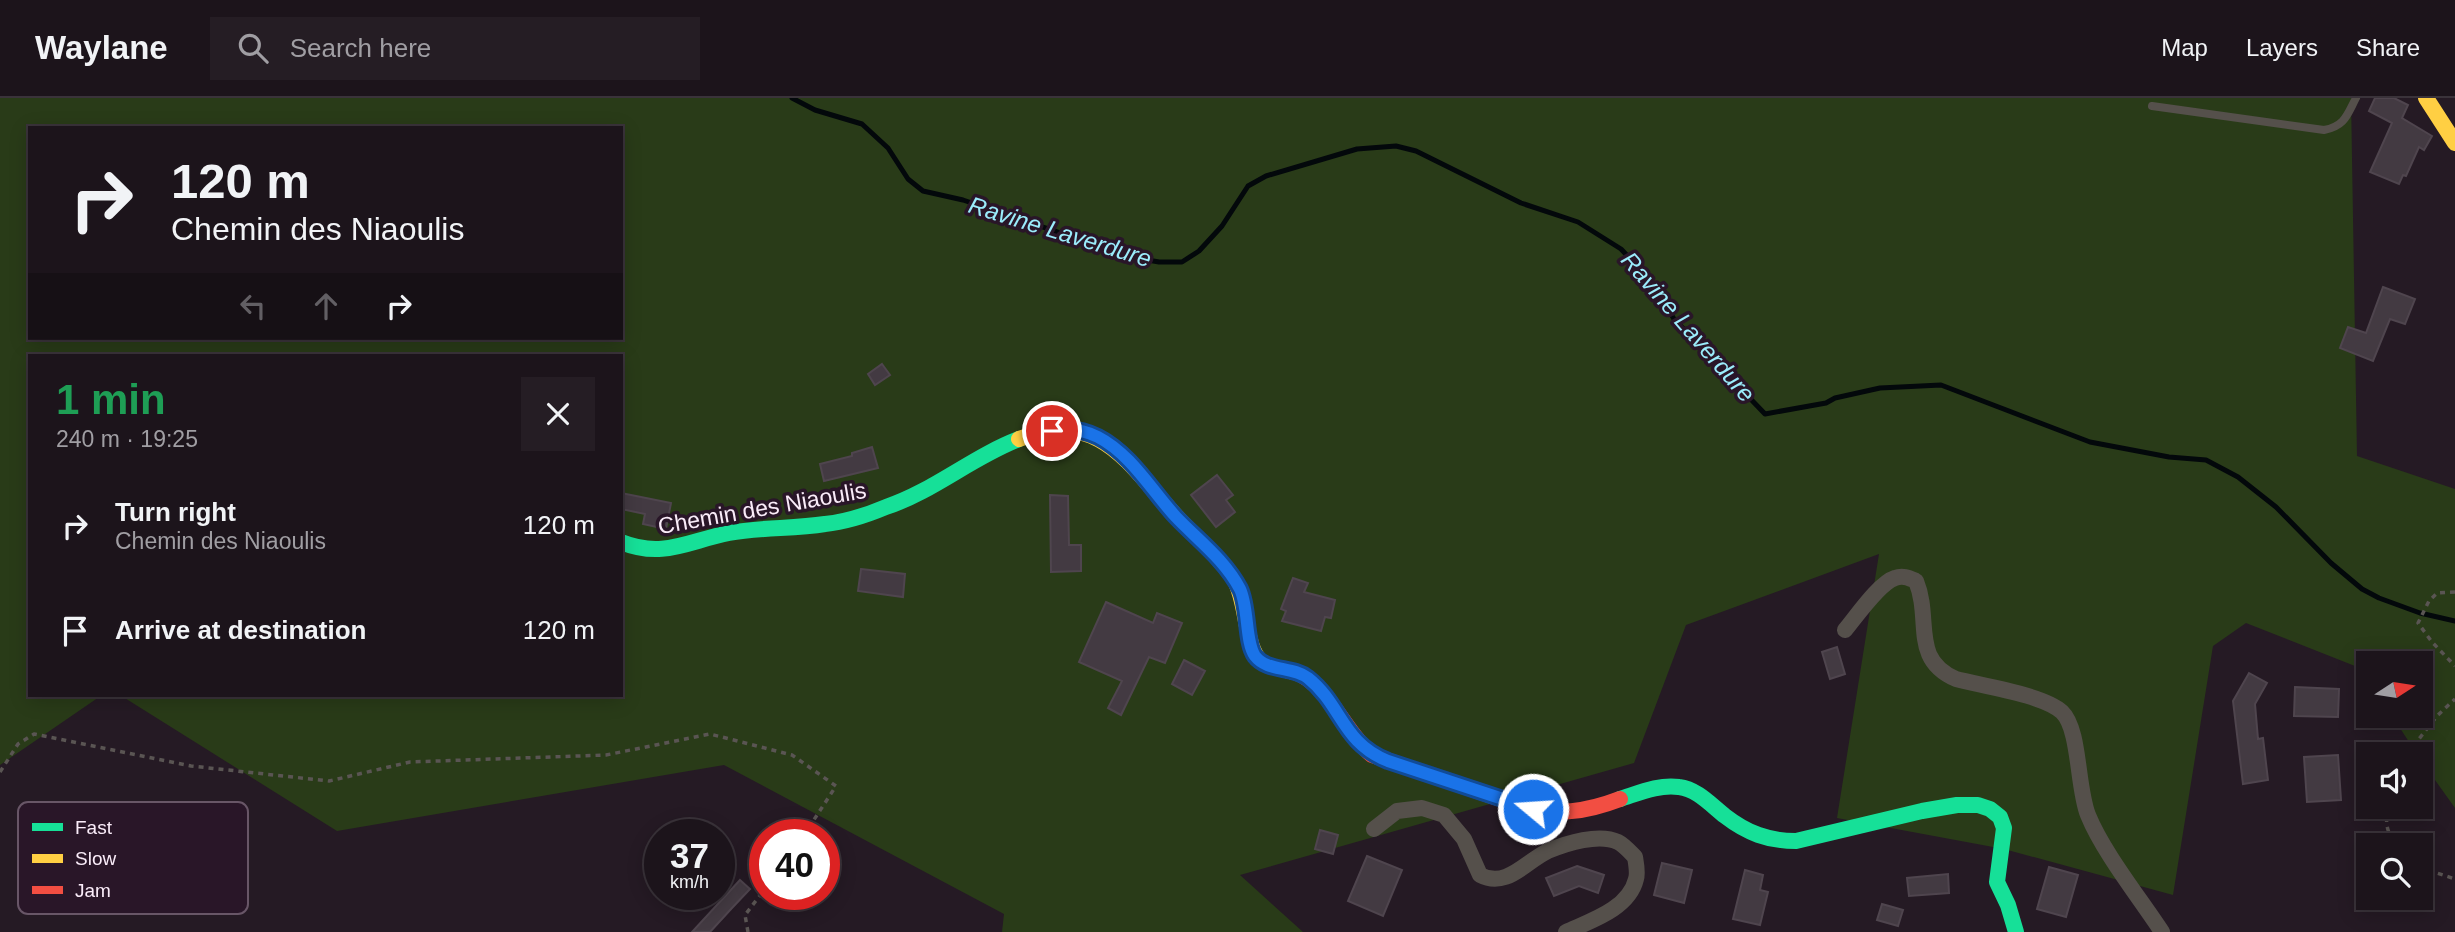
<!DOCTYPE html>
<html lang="en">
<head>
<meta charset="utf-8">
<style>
  :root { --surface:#1c141b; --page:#251d24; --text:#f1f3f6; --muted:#a09ea3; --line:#3a333a }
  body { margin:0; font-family:Helvetica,sans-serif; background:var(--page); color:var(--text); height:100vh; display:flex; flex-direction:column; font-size:26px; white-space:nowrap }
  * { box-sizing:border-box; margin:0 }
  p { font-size:23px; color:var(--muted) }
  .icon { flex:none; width:38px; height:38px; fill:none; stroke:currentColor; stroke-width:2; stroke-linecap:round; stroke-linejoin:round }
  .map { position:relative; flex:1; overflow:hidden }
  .drawer { position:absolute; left:28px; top:256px; width:595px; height:343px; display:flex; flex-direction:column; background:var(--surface); border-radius:0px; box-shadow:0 4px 18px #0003,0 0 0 2px var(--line) }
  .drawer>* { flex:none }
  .top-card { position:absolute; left:28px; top:28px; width:595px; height:214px; border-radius:0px; box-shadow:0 4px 18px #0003,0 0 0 2px var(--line); background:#1c141b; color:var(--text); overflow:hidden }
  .needle { width:46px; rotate:78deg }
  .fabs { position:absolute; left:2356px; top:553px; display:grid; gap:14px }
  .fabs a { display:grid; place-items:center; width:77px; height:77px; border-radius:0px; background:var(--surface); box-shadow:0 4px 18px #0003,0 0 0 2px var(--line); font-size:35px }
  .speed { position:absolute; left:644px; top:721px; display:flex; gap:14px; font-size:35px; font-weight:700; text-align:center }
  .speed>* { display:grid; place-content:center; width:91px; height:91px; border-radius:50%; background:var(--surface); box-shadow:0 4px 18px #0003,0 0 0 2px var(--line); line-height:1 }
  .speed small { font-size:18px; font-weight:400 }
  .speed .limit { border:10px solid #d22; background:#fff; color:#111 }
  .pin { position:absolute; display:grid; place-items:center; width:60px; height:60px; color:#fff; margin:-30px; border:4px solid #fff; border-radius:50%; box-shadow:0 2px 7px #0007 }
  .me { position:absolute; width:77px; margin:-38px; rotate:288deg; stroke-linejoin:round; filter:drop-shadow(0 0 5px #0008) }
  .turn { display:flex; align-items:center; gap:24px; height:147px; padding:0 28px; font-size:32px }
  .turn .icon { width:91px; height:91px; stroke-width:2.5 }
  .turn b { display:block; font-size:49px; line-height:60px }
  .lanes { display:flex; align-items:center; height:66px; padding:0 28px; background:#0003; justify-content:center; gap:35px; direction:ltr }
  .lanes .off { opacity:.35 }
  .round { display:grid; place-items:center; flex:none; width:74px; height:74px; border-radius:0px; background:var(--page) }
  .overview { display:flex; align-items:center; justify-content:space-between; height:119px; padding:0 28px }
  h1 { font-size:42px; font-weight:600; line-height:52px; color:#1e9e55 }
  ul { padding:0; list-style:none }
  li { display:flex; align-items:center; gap:21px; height:105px; padding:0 28px }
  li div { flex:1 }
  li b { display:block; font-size:26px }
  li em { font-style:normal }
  header { display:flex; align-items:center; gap:42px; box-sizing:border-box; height:98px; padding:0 35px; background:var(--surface); border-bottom:2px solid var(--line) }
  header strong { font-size:33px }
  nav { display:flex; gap:38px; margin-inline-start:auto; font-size:24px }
  .search { width:490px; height:63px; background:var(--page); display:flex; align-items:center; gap:18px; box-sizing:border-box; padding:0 24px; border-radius:0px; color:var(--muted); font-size:26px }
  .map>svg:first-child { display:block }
</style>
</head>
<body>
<header>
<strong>Waylane</strong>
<div class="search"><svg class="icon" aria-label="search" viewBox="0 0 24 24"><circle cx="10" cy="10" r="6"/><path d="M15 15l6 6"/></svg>Search here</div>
<nav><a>Map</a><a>Layers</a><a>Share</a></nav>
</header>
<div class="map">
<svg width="2455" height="834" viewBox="0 0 2455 834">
  <rect width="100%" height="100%" fill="#251a24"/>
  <!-- green -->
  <path fill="#293b18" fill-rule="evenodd" d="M0,0H2351L2357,358L2455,391V710L2420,661V656H2417L2392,618H2420V565H2368V581L2360,570L2246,525L2213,548L2173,797L2004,751L1837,720L1879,456L1686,527L1634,665L1240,777L1303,834H1002L1004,816L724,667L337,733L120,597H621V257H30V597H102L0,667ZM30,30H621V240H30Z"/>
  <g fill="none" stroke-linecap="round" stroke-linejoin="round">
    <!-- stream -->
    <polyline stroke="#03080b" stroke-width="5" points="792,0 815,12 862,26 888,50 908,81 923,93 963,102 1131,159 1159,164 1182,164 1199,153 1222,128 1248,88 1266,78 1357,51 1396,48 1416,53 1521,105 1578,124 1621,151 1650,182 1674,221 1765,316 1826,305 1835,300 1880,290 1941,287 2090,344 2169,359 2206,362 2238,379 2276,409 2331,465 2362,491 2379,500 2420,515 2455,523"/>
  </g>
  <!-- building -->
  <g fill="#433a42" stroke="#4f454e" stroke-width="2">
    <polygon points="2375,0 2394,0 2408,7 2402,20 2432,38 2424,52 2419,49 2406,78 2403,77 2399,86 2370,74 2392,25 2369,13"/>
    <polygon points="2383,189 2415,201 2405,226 2390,221 2373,263 2340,250 2348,229 2366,235"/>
    <polygon points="882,266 890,277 875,287 868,276"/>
    <polygon points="872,349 878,370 824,383 820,366 852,358 852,355"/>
    <polygon points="1217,377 1233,397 1226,402 1235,414 1216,429 1191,397"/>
    <polygon points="621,395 671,405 666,431 643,426 645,416 621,411"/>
    <polygon points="1050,397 1068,398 1069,447 1081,447 1081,473 1051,474"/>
    <polygon points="861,471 905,476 903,499 858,493"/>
    <polygon points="1293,480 1308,485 1304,494 1335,502 1331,520 1325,519 1321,533 1282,523 1286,513 1281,511"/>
    <polygon points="1106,504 1153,525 1157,515 1182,525 1165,565 1149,559 1121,617 1108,610 1122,583 1079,564"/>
    <polygon points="1837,549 1845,576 1830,581 1822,554"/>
    <polygon points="1184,562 1205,573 1192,597 1172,586"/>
    <polygon points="2249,575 2267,585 2255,606 2258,641 2263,640 2268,682 2243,686 2233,603"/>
    <polygon points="2295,589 2339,591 2338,619 2294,618"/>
    <polygon points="2338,657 2341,702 2307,704 2304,659"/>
    <polygon points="1320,732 1338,737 1333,756 1315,751"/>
    <polygon points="1367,758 1402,772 1383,818 1348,803"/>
    <polygon points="1662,765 1692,772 1684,805 1654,797"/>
    <polygon points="1577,768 1604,777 1598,795 1579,788 1554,798 1546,780"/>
    <polygon points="2049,769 2078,777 2066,819 2037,811"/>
    <polygon points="1745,772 1763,777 1760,792 1768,794 1760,827 1733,821"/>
    <polygon points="1948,776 1949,795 1909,798 1907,780"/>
    <polygon points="740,782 750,791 732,810 710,834 692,834"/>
    <polygon points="1882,806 1903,812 1898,828 1877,822"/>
  </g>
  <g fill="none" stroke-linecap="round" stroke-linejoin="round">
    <!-- path -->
    <g stroke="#5a5553" stroke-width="3.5" stroke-dasharray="5 5" stroke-linecap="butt">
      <polyline points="2455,494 2437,495 2429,503 2418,525 2432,544 2455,568"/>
      <polyline points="2407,656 2438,617 2455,601"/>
      <polyline points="0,674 18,646 34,636 191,668 329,683 410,664 606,657 710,636 792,657 836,688 804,737"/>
      <path d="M2388,709C2385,724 2386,736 2398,747"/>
      <polyline points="2420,767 2425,771 2455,781"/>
      <polyline points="748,834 745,817 765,791"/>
    </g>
    <!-- lane -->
    <path stroke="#55504b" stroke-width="8" d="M2152,8L2324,32C2345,28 2347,17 2356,0"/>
    <!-- street -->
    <g stroke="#55504b" stroke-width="16">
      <path d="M1845,532C1856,519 1879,485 1895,480C1903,477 1909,480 1916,483C1932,522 1910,561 1956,581C1983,588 2044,597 2062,614C2080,631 2077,690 2088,717C2103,754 2139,799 2162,834"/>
      <path d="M1374,731L1397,713L1422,710L1444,717L1464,741L1480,777C1507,791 1526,763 1548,753C1567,745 1599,735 1618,744C1624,747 1630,754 1635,759C1636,765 1638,775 1636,781C1629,811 1590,823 1566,834"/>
    </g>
    <!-- fast -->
    <g stroke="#16e098" stroke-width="16">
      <path d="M621,444C663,461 688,443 729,435C761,429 793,431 825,426C846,424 867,417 886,409C934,393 972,359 1019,341"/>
      <path d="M1620,701C1639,695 1659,686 1679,689C1697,691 1711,707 1725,718C1747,735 1768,743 1796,743L1922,713L1957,707H1978L1990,711L2000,719L2004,730L1997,784L2008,807L2016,834"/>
    </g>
    <!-- slow -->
    <g stroke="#ffcf43" stroke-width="16">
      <polyline points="2426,0 2455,45"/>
      <path d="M1019,341C1100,310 1128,366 1176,418C1195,439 1218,457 1234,481C1248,504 1244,552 1263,565C1272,570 1284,571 1294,574"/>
    </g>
    <!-- jam -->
    <path stroke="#f24e42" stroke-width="16" d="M1294,574C1328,585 1344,634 1372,657L1521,708C1557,718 1586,714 1620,701"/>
  </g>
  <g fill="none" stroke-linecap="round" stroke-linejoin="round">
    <defs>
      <path id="route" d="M1052,333C1067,330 1084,332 1098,339C1131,356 1152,393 1176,419C1198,442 1225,462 1240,491C1249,510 1245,544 1255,558C1267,574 1293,568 1308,580C1342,607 1342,645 1388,663L1533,711"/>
    </defs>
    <!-- route casing -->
    <use href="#route" stroke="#114b97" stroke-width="18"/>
    <!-- route -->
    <use href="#route" stroke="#1a73e8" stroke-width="12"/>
  </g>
  <g text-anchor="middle" stroke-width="7" stroke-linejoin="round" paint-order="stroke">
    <!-- street labels -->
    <g font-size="23" fill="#faecf9" stroke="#291628">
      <text transform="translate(762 410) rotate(-10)" y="8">Chemin des Niaoulis</text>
    </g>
    <!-- water labels -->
    <g font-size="24" font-style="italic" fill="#9becfb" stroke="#291628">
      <text transform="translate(1060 134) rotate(17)" y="8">Ravine Laverdure</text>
      <text transform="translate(1688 229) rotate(49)" y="8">Ravine Laverdure</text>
    </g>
  </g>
  <!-- legend -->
  <rect x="18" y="704" width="230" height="112" rx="10" fill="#291628" stroke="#685667" stroke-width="2"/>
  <rect x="32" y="725" width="31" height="8" fill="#16e098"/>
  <rect x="32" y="756" width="31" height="9" fill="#ffcf43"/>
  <rect x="32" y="788" width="31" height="8" fill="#f24e42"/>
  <g font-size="19" fill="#faecf9">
    <text x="75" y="736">Fast</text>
    <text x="75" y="767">Slow</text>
    <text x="75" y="799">Jam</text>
  </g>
</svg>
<div class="fabs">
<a><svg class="needle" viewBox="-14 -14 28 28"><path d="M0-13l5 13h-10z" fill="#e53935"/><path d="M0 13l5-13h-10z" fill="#a09ea3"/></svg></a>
<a><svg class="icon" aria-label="sound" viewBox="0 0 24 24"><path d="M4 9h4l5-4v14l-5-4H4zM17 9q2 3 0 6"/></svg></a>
<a><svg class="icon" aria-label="search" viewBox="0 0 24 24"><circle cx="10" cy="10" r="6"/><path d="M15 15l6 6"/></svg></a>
</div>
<div class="speed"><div>37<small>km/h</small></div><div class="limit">40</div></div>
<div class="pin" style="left:1052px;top:333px;background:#d93025"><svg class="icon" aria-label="arrive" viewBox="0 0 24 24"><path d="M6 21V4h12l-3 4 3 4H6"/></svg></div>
<svg class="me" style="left:1533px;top:711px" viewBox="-20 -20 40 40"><circle r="17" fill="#1a73e8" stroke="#fff" stroke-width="3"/><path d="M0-11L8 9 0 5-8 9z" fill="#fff"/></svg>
<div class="top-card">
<div class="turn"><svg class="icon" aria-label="right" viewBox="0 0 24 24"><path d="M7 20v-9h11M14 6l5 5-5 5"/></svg><div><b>120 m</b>Chemin des Niaoulis</div></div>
<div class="lanes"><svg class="icon off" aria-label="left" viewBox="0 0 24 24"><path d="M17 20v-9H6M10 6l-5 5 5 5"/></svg><svg class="icon off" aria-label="ahead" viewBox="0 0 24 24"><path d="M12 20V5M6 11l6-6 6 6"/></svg><svg class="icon" aria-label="right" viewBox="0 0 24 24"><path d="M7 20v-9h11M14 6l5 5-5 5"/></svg></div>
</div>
<section class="drawer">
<div class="overview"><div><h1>1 min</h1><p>240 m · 19:25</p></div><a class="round"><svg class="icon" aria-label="close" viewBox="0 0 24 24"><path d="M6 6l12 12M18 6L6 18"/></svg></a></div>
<ul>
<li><svg class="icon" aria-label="right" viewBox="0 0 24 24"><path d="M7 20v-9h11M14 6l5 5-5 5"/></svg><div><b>Turn right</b><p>Chemin des Niaoulis</p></div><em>120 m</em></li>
<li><svg class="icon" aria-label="arrive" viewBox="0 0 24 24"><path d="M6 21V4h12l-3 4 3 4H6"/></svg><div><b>Arrive at destination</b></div><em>120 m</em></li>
</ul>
</section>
</div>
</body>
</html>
